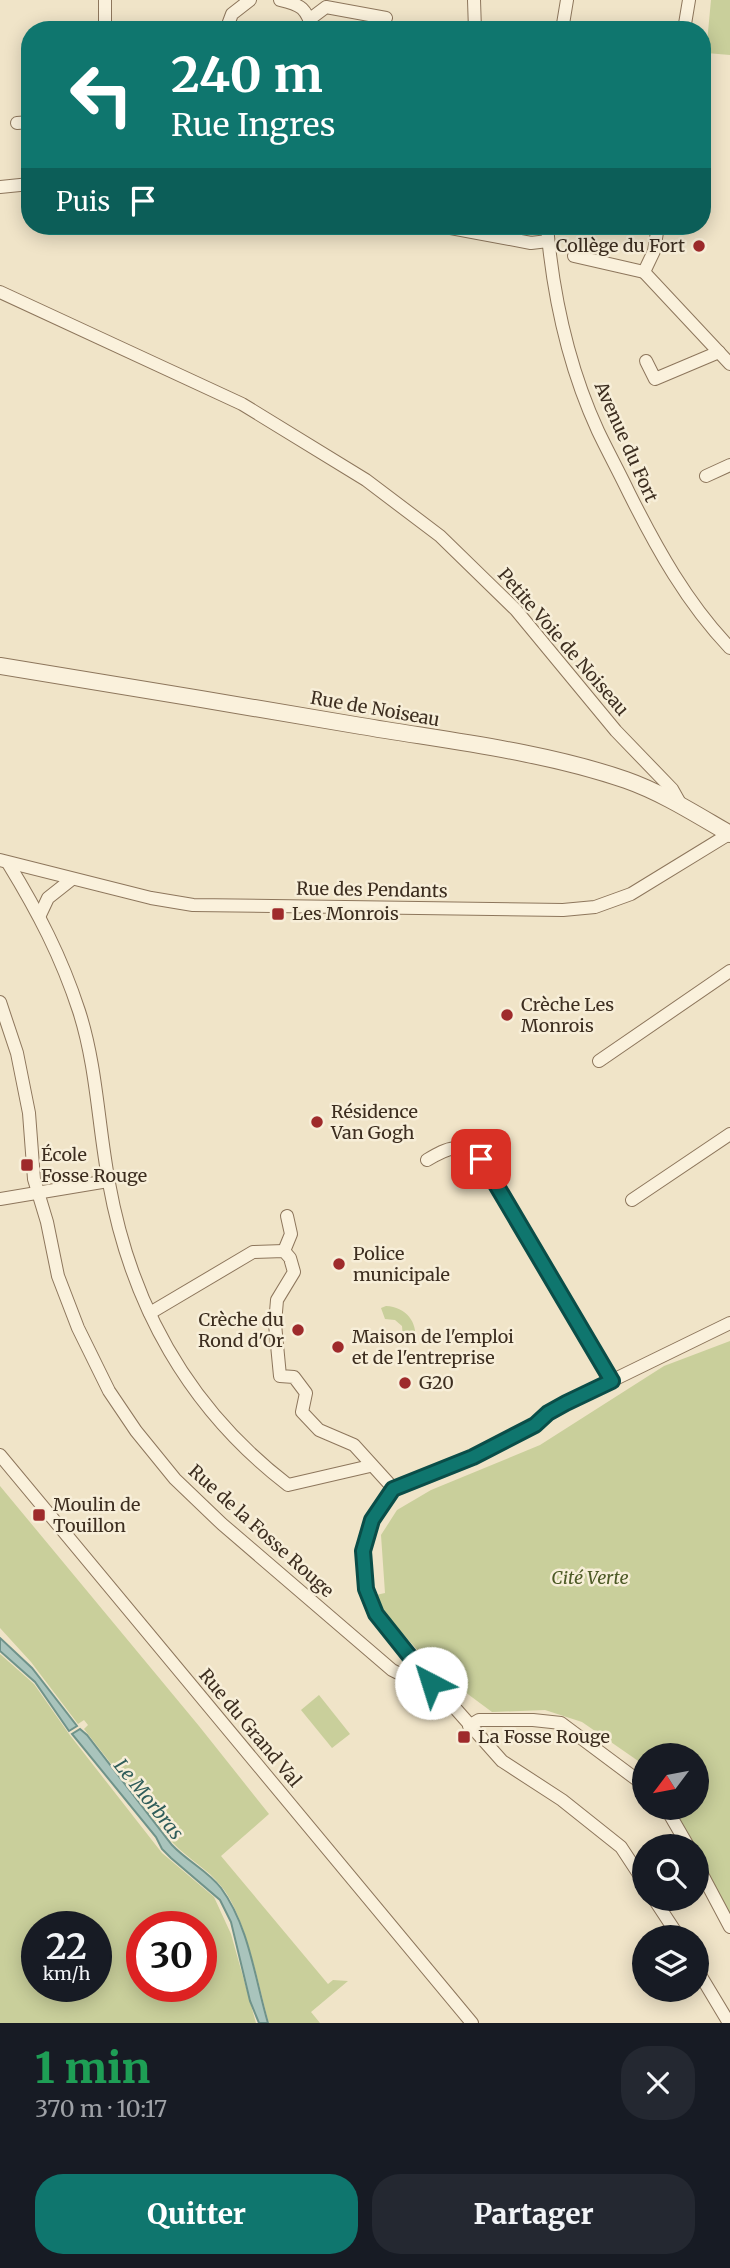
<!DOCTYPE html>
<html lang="fr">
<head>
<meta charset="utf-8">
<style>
  :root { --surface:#171b24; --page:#242831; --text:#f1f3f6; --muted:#9ea1a6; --accent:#0f766e }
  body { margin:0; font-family:Merriweather,serif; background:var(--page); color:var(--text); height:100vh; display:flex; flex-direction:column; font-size:26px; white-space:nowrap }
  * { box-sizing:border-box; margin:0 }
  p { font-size:23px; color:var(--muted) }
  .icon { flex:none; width:38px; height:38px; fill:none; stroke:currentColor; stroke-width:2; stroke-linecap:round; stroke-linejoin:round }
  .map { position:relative; height:2023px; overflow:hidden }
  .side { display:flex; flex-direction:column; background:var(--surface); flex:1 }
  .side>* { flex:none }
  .guide { position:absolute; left:21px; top:21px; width:690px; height:214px; border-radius:28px; box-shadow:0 4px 18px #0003; background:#0f766e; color:#fff; overflow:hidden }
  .needle { width:46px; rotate:238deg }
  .buttons { position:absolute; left:632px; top:1743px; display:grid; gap:14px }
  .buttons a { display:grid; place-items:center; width:77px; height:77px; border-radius:50%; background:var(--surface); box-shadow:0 4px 18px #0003; font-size:35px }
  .speed { position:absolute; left:21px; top:1911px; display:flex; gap:14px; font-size:35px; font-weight:700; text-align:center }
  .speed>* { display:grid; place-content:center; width:91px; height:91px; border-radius:50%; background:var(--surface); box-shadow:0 4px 18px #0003; line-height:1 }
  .speed small { font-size:18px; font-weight:400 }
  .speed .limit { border:10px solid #d22; background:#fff; color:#111 }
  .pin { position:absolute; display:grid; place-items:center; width:60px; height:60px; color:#fff; margin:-30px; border-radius:14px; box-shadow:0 4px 10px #0006 }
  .me { position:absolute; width:77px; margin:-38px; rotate:320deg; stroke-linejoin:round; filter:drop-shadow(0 0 5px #0008) }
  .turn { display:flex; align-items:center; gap:24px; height:147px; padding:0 35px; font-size:32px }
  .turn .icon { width:91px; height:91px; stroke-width:2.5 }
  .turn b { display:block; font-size:49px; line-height:60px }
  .then { display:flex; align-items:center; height:66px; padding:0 35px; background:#0003; gap:14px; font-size:26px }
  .round { display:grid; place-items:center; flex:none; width:74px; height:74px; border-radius:28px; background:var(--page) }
  .headline { display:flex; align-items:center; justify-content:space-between; height:119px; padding:0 35px }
  h1 { font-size:42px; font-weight:800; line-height:52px; color:#1e9e55 }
  .button { display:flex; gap:14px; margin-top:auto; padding:14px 35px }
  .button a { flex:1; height:80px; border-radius:28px; background:var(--accent); color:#fff; font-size:28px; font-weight:800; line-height:80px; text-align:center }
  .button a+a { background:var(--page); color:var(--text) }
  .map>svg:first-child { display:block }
</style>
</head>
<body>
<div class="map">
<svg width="730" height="2023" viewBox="0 0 730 2023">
  <rect width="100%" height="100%" fill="#f0e4c8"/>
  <!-- green -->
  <g fill="#c9cf9b" fill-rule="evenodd">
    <polygon points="711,0 730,0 730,55 706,53"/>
    <path d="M386,1306C406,1307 418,1322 415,1341L403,1338L402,1326L395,1320L385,1319L381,1308Z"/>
    <polygon points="730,1341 730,1915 697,1851 696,1846 694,1846 673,1808 696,1808 696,1755 644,1755 644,1765 582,1722 545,1710 492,1712 434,1669 383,1611 376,1595 385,1593 381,1535 397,1510 431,1490 540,1445 664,1366"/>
    <path d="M0,1486L199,1726L269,1814L221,1856L328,1984L333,1980L348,1981L311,2012L320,2023H269C258,1985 246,1916 221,1886C208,1869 188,1859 173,1843L84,1729L88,1725L84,1720L78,1724L31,1662L0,1628Z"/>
    <path d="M0,1654L34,1684L69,1734L162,1853L214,1897L231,1934L256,2023H0ZM37,1927H96V1986H37ZM142,1927H201V1986H142Z"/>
    <polygon points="319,1695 350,1734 332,1748 301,1710"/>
  </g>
  <!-- water -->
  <g fill="#a9c4bc" stroke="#6f938a" stroke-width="2">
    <polygon points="0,1638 32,1668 77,1726 69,1731 35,1682 0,1651"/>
    <path d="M80,1729L87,1735L172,1845C187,1861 208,1871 221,1888C249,1926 255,1979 268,2023H259L250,2001L231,1922L220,1900L171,1858L162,1849L156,1837L72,1734Z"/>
  </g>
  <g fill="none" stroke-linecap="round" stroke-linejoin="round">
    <defs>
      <g id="minor">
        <path d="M280,0C302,5 306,8 313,30"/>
        <polyline points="474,0 475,30"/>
        <polyline points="310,19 326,7 386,18"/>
        <polyline points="105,30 105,0"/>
        <polyline points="226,30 232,14 250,0"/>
        <polyline points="562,30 567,0"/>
        <polyline points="684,30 689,0"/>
        <polyline points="17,123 30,122"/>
        <polyline points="0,187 30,184"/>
        <polyline points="440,226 531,243 548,241"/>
        <path d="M547,226C553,295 569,368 598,431C608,452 619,472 629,493C657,549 687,603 730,648"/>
        <polyline points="658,226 654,251 644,272 730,364"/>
        <polyline points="574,256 644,272"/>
        <polyline points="0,292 242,404 366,480 440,536 516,610 616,731 672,789 681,805"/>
        <polyline points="646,361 655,379 719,352"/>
        <polyline points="706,476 730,465"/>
        <polyline points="0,860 151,898 193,905 563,910 595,907 631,894 729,834"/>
        <path d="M8,863C38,912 61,956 79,1011C97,1067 98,1125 109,1183C131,1305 189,1409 288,1485L370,1466"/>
        <polyline points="40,915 48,898 72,879"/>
        <polyline points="0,1002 17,1053 29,1113 34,1179 47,1222 58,1276 78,1328 109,1391 136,1431 175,1479 222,1524 392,1670 406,1677 421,1671"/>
        <polyline points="599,1061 730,971"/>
        <path d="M427,1160C449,1147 459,1142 481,1159L612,1381"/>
        <polyline points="0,1199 108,1181"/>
        <polyline points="632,1200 730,1134"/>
        <polyline points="284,1251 291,1234 287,1216"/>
        <polyline points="150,1313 253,1252 284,1251 290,1258 294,1272 277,1300 275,1324 280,1376 294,1377 306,1393 302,1412 319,1430 354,1445 393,1488"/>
        <polyline points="0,1455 472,2023"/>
        <polyline points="469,1726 479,1720 533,1720 561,1723 644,1785"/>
        <polyline points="666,1808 688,1846"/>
        <polyline points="696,1863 730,1927"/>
        <polyline points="644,1882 621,1847 562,1800 502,1761 407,1654 376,1614 366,1589 363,1551 372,1520 393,1488 473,1457 535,1425 548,1413 566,1403 730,1323"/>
        <polyline points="654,1899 679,1937"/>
        <polyline points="696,1968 729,2023"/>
      </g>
      <path id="tertiary" d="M0,666C120,686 241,705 361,726C449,741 542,751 626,780C663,793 697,815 730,834"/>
    </defs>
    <!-- minor casing -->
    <use href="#minor" stroke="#8d765c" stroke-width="14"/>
    <!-- tertiary casing -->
    <use href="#tertiary" stroke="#8d765c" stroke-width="18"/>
    <!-- minor -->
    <use href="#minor" stroke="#faf1dc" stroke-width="12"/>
    <!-- tertiary -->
    <use href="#tertiary" stroke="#faf1dc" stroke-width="16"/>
  </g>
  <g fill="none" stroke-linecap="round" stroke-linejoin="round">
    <defs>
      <polyline id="route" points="431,1683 376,1614 366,1589 363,1551 372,1520 393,1489 473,1457 535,1425 548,1413 566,1403 612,1381 481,1159"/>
    </defs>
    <!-- route casing -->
    <use href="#route" stroke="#0a4d48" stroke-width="18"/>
    <!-- route -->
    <use href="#route" stroke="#0f766e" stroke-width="12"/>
  </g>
  <!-- markers -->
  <g fill="#9e2a2b" stroke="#f7eed8" stroke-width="2.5">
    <circle cx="699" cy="246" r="7"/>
    <rect x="271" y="907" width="14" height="14" rx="3.5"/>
    <circle cx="507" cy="1015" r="7"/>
    <circle cx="317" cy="1122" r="7"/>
    <rect x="20" y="1158" width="14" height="14" rx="3.5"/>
    <circle cx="339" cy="1264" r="7"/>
    <circle cx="298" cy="1330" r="7"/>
    <circle cx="338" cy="1347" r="7"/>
    <circle cx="405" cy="1383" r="7"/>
    <rect x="32" y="1508" width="14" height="14" rx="3.5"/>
    <rect x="457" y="1730" width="14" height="14" rx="3.5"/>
  </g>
  <g text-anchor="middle" stroke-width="5" stroke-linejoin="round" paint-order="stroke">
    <!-- poi labels -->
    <g font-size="18" fill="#3d2e20" stroke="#f7eed8" text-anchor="start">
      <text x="685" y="252" text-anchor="end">Collège du Fort</text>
      <text x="292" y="920">Les Monrois</text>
      <text x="521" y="1011">Crèche Les<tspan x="521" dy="21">Monrois</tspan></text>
      <text x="331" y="1118">Résidence<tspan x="331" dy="21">Van Gogh</tspan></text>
      <text x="41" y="1161">École<tspan x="41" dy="21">Fosse Rouge</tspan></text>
      <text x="353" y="1260">Police<tspan x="353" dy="21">municipale</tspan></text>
      <text x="284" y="1326" text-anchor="end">Crèche du<tspan x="284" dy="21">Rond d'Or</tspan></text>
      <text x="352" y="1343">Maison de l'emploi<tspan x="352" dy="21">et de l'entreprise</tspan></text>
      <text x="419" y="1389">G20</text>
      <text x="53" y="1511">Moulin de<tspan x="53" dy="21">Touillon</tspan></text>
      <text x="478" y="1743">La Fosse Rouge</text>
    </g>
    <!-- street labels -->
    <g font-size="18" fill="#3d2e20" stroke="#f7eed8">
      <text transform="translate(626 442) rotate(66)" y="6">Avenue du Fort</text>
      <text transform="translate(563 642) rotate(49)" y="6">Petite Voie de Noiseau</text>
      <text transform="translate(375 709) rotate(10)" y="6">Rue de Noiseau</text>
      <text transform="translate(372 890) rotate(1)" y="6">Rue des Pendants</text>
      <text transform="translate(261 1531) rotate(42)" y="6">Rue de la Fosse Rouge</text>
      <text transform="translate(250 1728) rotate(50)" y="6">Rue du Grand Val</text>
    </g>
    <!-- park labels -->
    <g font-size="18" font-style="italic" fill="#4d5a26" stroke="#f7eed8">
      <text x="590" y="1584">Cité Verte</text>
    </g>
    <!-- water labels -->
    <g font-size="19" font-style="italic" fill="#2f5d5a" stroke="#f7eed8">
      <text transform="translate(149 1799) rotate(51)" y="7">Le Morbras</text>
    </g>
  </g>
</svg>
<div class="buttons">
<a><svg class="needle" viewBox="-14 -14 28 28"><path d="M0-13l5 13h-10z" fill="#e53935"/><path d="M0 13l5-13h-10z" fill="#9ea1a6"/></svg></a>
<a><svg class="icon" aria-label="search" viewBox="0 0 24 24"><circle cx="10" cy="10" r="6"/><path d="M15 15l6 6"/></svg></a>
<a><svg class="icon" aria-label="layers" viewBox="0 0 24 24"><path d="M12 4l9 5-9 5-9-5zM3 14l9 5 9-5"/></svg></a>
</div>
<div class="speed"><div>22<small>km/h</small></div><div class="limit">30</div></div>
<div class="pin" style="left:481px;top:1159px;background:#d93025"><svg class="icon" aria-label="arrive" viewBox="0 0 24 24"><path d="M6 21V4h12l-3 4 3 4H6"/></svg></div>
<svg class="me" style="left:431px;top:1683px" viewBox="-20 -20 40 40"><circle r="19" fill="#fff"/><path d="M0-13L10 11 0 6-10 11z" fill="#0f766e"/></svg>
<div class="guide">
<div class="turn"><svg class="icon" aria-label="left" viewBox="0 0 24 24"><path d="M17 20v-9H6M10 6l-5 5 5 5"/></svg><div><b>240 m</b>Rue Ingres</div></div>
<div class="then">Puis<svg class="icon" aria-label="arrive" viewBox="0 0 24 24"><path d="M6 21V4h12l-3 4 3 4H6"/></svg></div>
</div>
</div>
<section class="side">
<div class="headline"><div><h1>1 min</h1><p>370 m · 10:17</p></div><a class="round"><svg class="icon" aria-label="close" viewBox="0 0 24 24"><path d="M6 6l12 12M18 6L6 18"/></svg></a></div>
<div class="button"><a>Quitter</a><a>Partager</a></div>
</section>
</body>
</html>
